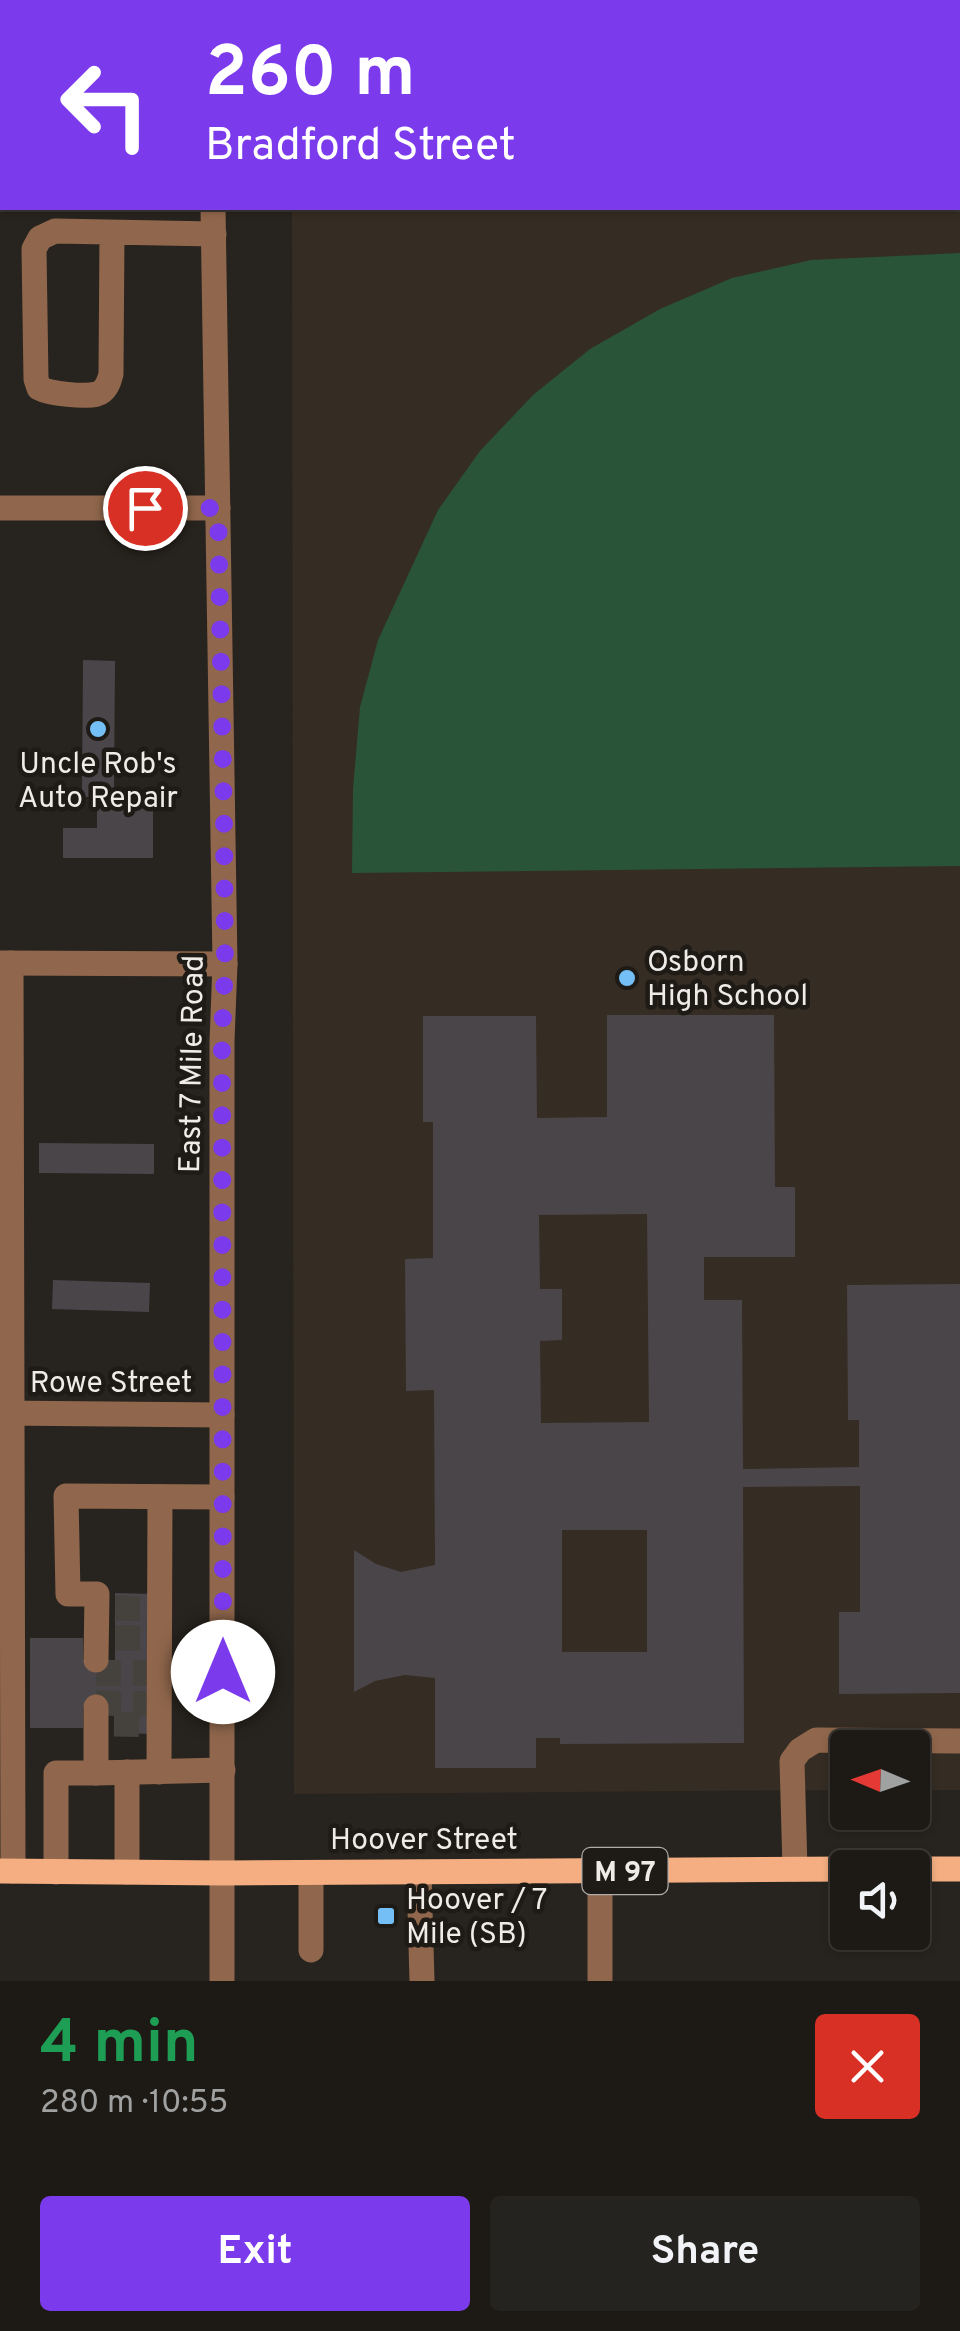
<!DOCTYPE html>
<html lang="en">
<head>
<meta charset="utf-8">
<style>
  :root { --surface:#1d1a16; --page:#25231f; --text:#f1f3f6; --muted:#a0a1a1; --line:#3b3835; --accent:#7c3aed }
  body { margin:0; font-family:Overpass,sans-serif; background:var(--page); color:var(--text); height:100vh; display:flex; flex-direction:column; font-size:38px; white-space:nowrap }
  * { box-sizing:border-box; margin:0 }
  p { font-size:32px; color:var(--muted) }
  .icon { flex:none; width:55px; height:55px; fill:none; stroke:currentColor; stroke-width:2; stroke-linecap:round; stroke-linejoin:round }
  .map { position:relative; height:1981px; overflow:hidden }
  .details { display:flex; flex-direction:column; background:var(--surface); flex:1 }
  .details>* { flex:none }
  .top-card { position:absolute; left:0px; top:0px; width:960px; height:210px; box-shadow:0 2px 8px #0004,0 0 0 2px var(--line); background:#7c3aed; color:#fff; overflow:hidden }
  .needle { width:65px; rotate:272deg }
  .buttons { position:absolute; left:830px; top:1730px; display:grid; gap:20px }
  .buttons a { display:grid; place-items:center; width:100px; height:100px; border-radius:10px; background:var(--surface); box-shadow:0 2px 8px #0004,0 0 0 2px var(--line); font-size:50px }
  .pin { position:absolute; display:grid; place-items:center; width:85px; height:85px; color:#fff; margin:-42px; border:5px solid #fff; border-radius:50%; box-shadow:0 2px 10px #0007 }
  .me { position:absolute; width:110px; margin:-55px; rotate:0deg; stroke-linejoin:round; filter:drop-shadow(0 0 8px #0008) }
  .turn { display:flex; align-items:center; gap:35px; height:210px; padding:0 40px; font-size:45px }
  .turn .icon { width:130px; height:130px; stroke-width:2.5 }
  .turn b { display:block; font-size:70px; line-height:85px }
  .round { display:grid; place-items:center; flex:none; width:105px; height:105px; border-radius:10px; background:var(--page) }
  .overview { display:flex; align-items:center; justify-content:space-between; height:170px; padding:0 40px }
  h1 { font-size:60px; font-weight:700; line-height:75px; color:#1e9e55 }
  .button { display:flex; gap:20px; margin-top:auto; padding:20px 40px }
  .button a { flex:1; height:115px; border-radius:10px; background:var(--accent); color:#fff; font-size:40px; font-weight:700; line-height:115px; text-align:center }
  .button a+a { background:var(--page); color:var(--text) }
  .map>svg:first-child { display:block }
</style>
</head>
<body>
<div class="map">
<svg width="960" height="1981" viewBox="0 0 960 1981">
  <rect width="100%" height="100%" fill="#27231e"/>
  <!-- built -->
  <polygon fill="#352c23" points="958,83 960,83 960,1790 913,1790 912,1748 848,1748 847,1790 294,1794 292,208 958,208"/>
  <!-- green -->
  <polygon fill="#295438" points="960,253 960,866 352,873 353,789 360,707 378,640 438,510 480,451 533,395 590,349 660,309 732,278 811,260"/>
  <!-- building -->
  <g fill="#4a4549" fill-rule="evenodd">
    <polygon points="83,660 115,661 114,797 82,797"/>
    <polygon points="97,800 153,800 153,858 63,858 63,828 97,828"/>
    <path d="M607,1015H774L775,1187H795V1257H704V1300H742L743,1469L859,1467V1420H848L847,1285L960,1284V1693L839,1694V1612H860V1486L743,1487L744,1743L560,1744V1738H536V1768H435V1678L405,1675L375,1681L354,1692V1550L376,1564L401,1572L435,1565L434,1390L406,1391L405,1259L433,1258V1122H423V1016H536L537,1118L607,1117ZM647,1214L649,1422L541,1423L540,1341L562,1340V1289H540L539,1215ZM562,1530H647V1652H562Z"/>
    <polygon points="39,1143 154,1144 154,1174 39,1173"/>
    <polygon points="53,1280 150,1283 149,1312 52,1309"/>
    <polygon points="115,1593 155,1594 154,1734 114,1733 114,1707 83,1707 83,1728 30,1728 30,1638 83,1638 83,1660 115,1660"/>
  </g>
  <g fill="none" stroke-linecap="round" stroke-linejoin="round">
    <!-- minor-tunnel -->
    <g stroke="#45413c" stroke-width="25" stroke-dasharray="25 12" stroke-linecap="butt">
      <polyline points="115,1608 155,1609"/>
      <polyline points="115,1638 155,1638"/>
      <polyline points="96,1673 154,1673"/>
      <polyline points="96,1703 154,1704"/>
      <polyline points="114,1724 154,1725"/>
    </g>
    <!-- minor -->
    <g stroke="#90674c" stroke-width="25">
      <polyline points="209,0 209,2"/>
      <polyline points="417,0 417,2"/>
      <polyline points="958,43 960,43"/>
      <polyline points="0,55 2,55"/>
      <polyline points="213,208 225,964 222,1041 222,1981"/>
      <path d="M112,233L111,374C109,382 106,391 97,394C85,397 50,394 39,388L36,379L34,249L40,238L55,231L214,234"/>
      <polyline points="0,508 218,508"/>
      <polyline points="0,963 225,964"/>
      <polyline points="11,963 13,1871"/>
      <polyline points="0,1413 222,1415"/>
      <polyline points="96,1660 97,1594 68,1594 66,1496 222,1497"/>
      <polyline points="159,1772 160,1497"/>
      <polyline points="96,1773 223,1770"/>
      <polyline points="795,1869 792,1761 800,1750 816,1740 960,1741"/>
      <polyline points="56,1872 56,1773 96,1773 96,1707"/>
      <polyline points="127,1872 127,1772"/>
      <polyline points="419,1872 422,1981"/>
      <polyline points="311,1873 311,1950"/>
      <polyline points="600,1981 600,1871"/>
    </g>
    <!-- major -->
    <g stroke="#f4ae82" stroke-width="25">
      <polyline points="912,1869 960,1869"/>
      <polyline points="0,1871 224,1873 848,1869"/>
    </g>
  </g>
  <g fill="none" stroke-linecap="round" stroke-linejoin="round">
    <!-- route -->
    <polyline stroke="#7c3aed" stroke-width="18" stroke-dasharray="0 32.4" points="145,508 218,508 224,822 225,964 222,1041 223,1672"/>
  </g>
  <!-- markers -->
  <g fill="#74c0f6" stroke="#1e1a15" stroke-width="4">
    <circle cx="98" cy="729" r="10"/>
    <circle cx="627" cy="978" r="10"/>
    <rect x="376" y="1906" width="20" height="20" rx="5"/>
  </g>
  <g text-anchor="middle" stroke-width="9" stroke-linejoin="round" paint-order="stroke">
    <!-- shield labels -->
    <rect fill="#1e1a15" stroke="#b0aca9" stroke-width="2.5" x="582.5" y="1848" width="85" height="46" rx="8"/>
    <g font-size="28" font-weight="bold" fill="#eeebe8">
      <text x="625" y="1881">M 97</text>
    </g>
    <!-- poi labels -->
    <g font-size="30" fill="#eeebe8" stroke="#1e1a15" text-anchor="start">
      <text x="98" y="773" text-anchor="middle">Uncle Rob's<tspan x="98" dy="34">Auto Repair</tspan></text>
      <text x="647" y="971">Osborn<tspan x="647" dy="34">High School</tspan></text>
      <text x="406" y="1909">Hoover / 7<tspan x="406" dy="34">Mile (SB)</tspan></text>
    </g>
    <!-- street labels -->
    <g font-size="30" fill="#eeebe8" stroke="#1e1a15">
      <text transform="translate(191 1064) rotate(-89)" y="10">East 7 Mile Road</text>
      <text x="111" y="1392">Rowe Street</text>
      <text x="424" y="1849">Hoover Street</text>
    </g>
  </g>
</svg>
<div class="buttons">
<a><svg class="needle" viewBox="-14 -14 28 28"><path d="M0-13l5 13h-10z" fill="#e53935"/><path d="M0 13l5-13h-10z" fill="#a0a1a1"/></svg></a>
<a><svg class="icon" aria-label="sound" viewBox="0 0 24 24"><path d="M4 9h4l5-4v14l-5-4H4zM17 9q2 3 0 6"/></svg></a>
</div>
<div class="pin" style="left:145px;top:508px;background:#d93025"><svg class="icon" aria-label="arrive" viewBox="0 0 24 24"><path d="M6 21V4h12l-3 4 3 4H6"/></svg></div>
<svg class="me" style="left:223px;top:1672px" viewBox="-20 -20 40 40"><circle r="19" fill="#fff"/><path d="M0-13L10 11 0 6-10 11z" fill="#7c3aed"/></svg>
<div class="top-card">
<div class="turn"><svg class="icon" aria-label="left" viewBox="0 0 24 24"><path d="M17 20v-9H6M10 6l-5 5 5 5"/></svg><div><b>260 m</b>Bradford Street</div></div>
</div>
</div>
<section class="details">
<div class="overview"><div><h1>4 min</h1><p>280 m · 10:55</p></div><a class="round" style="background:#d93025;color:#fff"><svg class="icon" aria-label="close" viewBox="0 0 24 24"><path d="M6 6l12 12M18 6L6 18"/></svg></a></div>
<div class="button"><a>Exit</a><a>Share</a></div>
</section>
</body>
</html>
